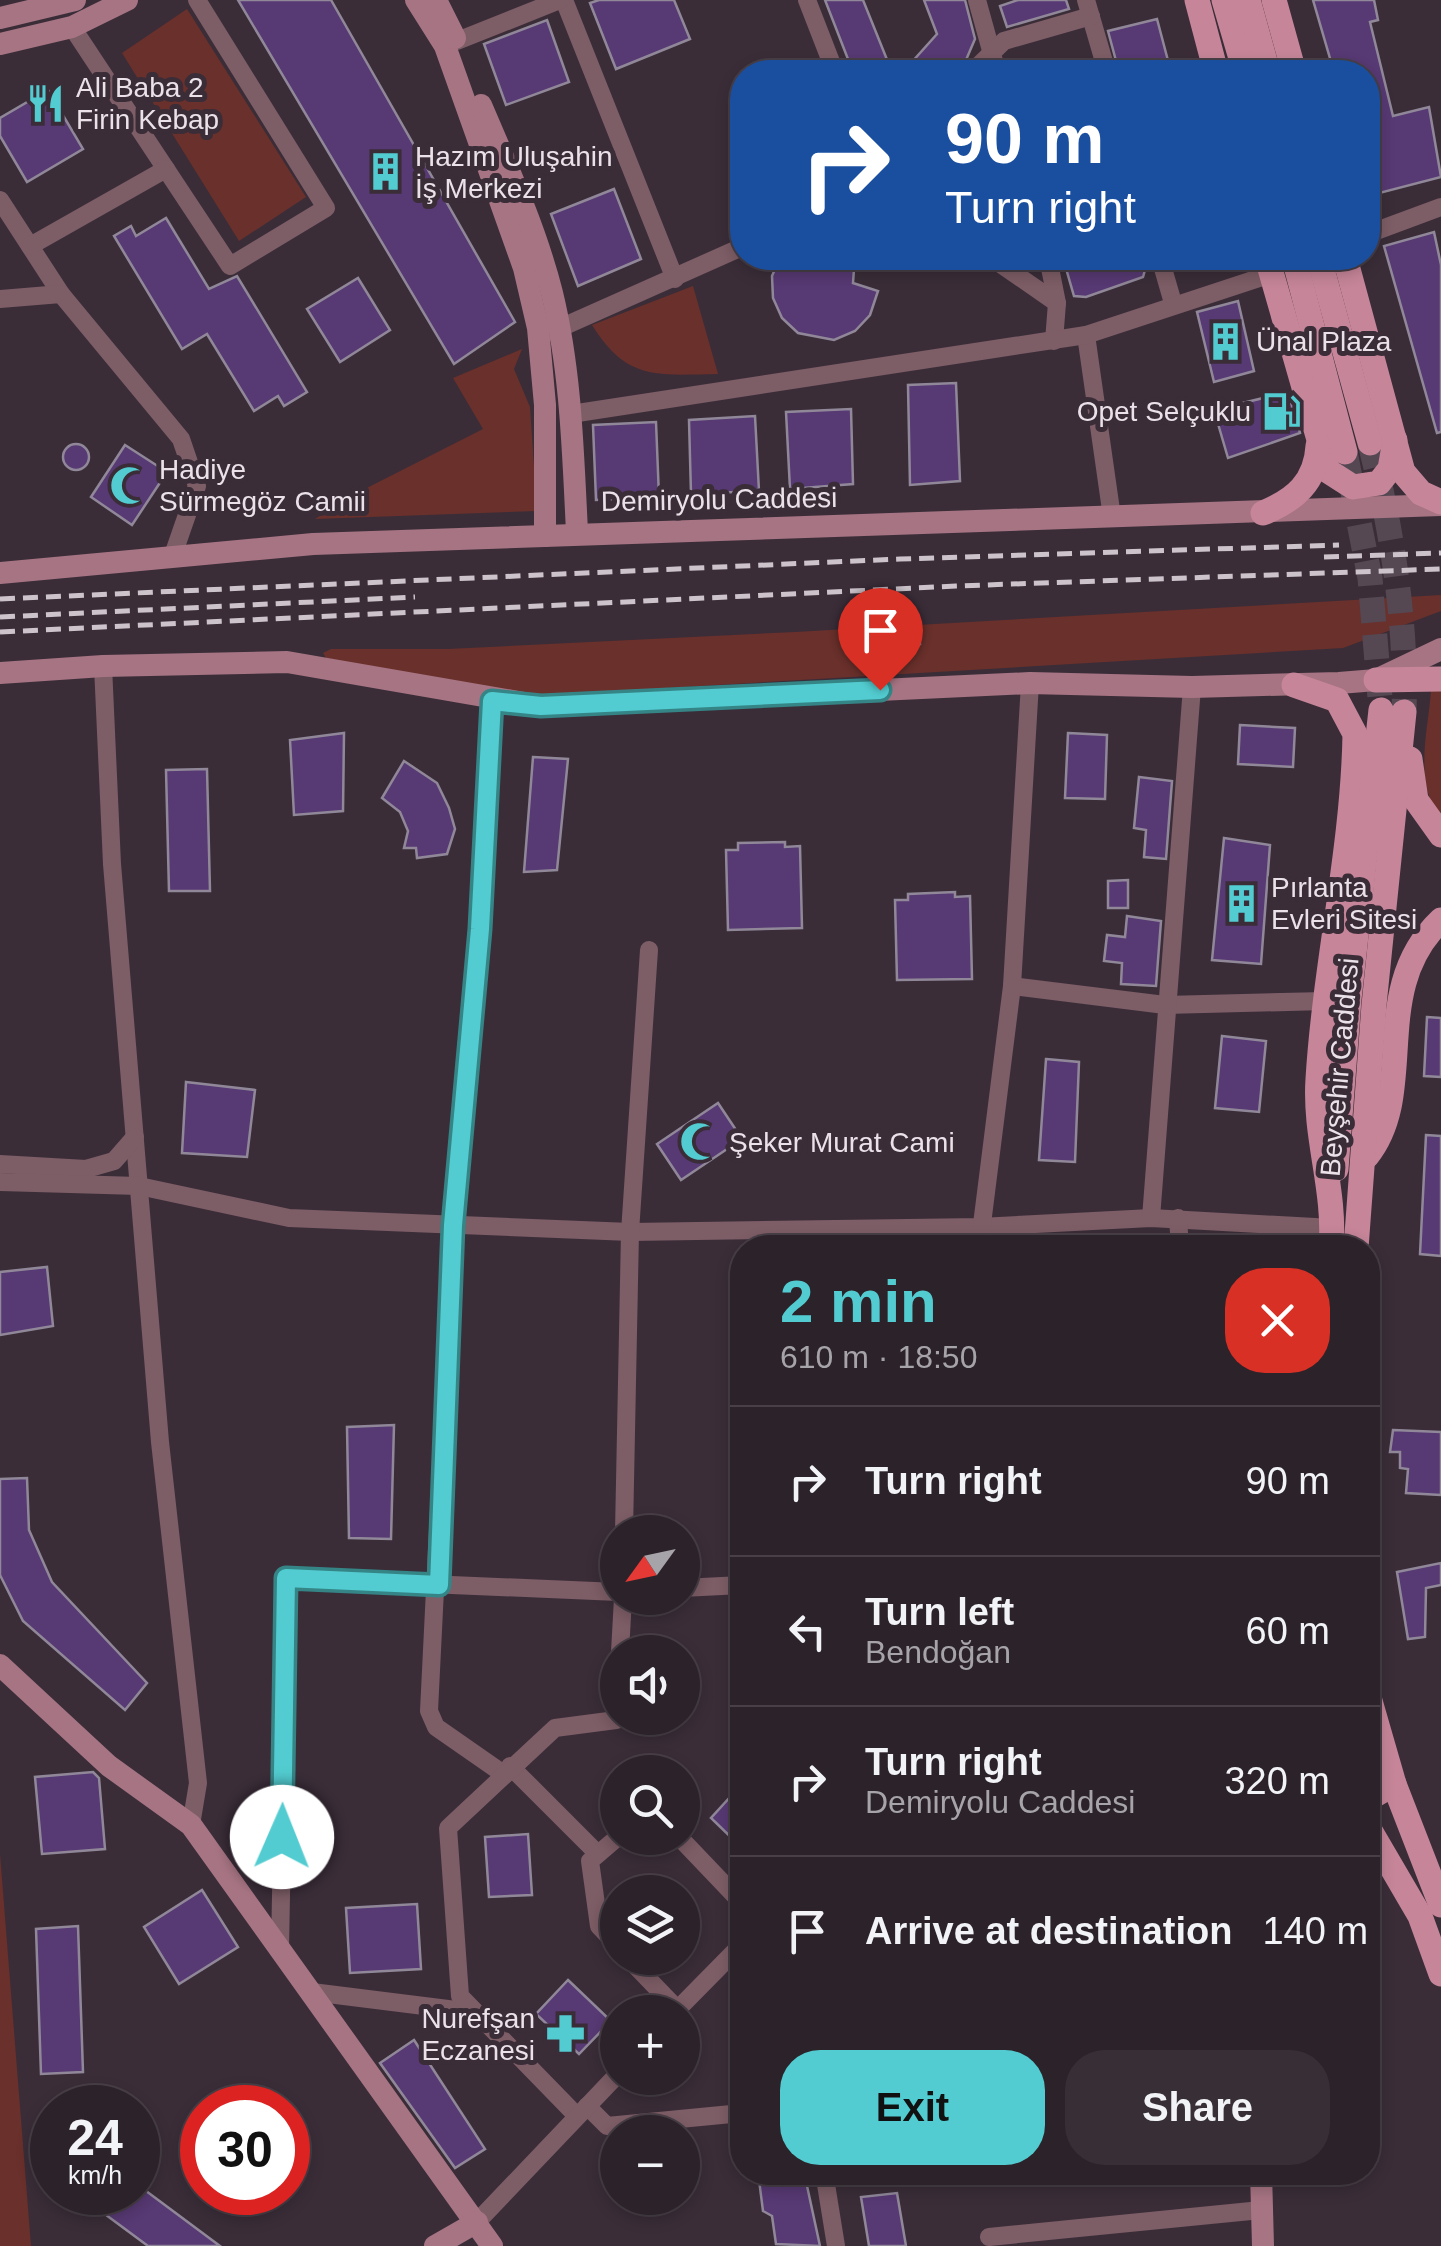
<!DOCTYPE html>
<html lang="en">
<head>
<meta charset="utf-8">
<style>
  :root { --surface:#2c222a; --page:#382f36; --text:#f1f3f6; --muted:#a6a4a8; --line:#483f47; --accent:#52ccd0 }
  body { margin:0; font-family:Helvetica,sans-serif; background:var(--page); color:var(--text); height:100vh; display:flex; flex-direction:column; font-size:38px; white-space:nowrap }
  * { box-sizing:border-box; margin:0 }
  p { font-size:32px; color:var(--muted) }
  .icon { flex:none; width:55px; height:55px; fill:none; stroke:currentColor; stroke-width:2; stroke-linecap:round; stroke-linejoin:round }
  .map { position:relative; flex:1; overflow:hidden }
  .panel { position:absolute; left:730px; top:1235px; width:650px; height:950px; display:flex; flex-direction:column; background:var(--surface); border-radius:40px; box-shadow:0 5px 15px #0003,0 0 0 2px var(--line) }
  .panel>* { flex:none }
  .hud { position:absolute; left:730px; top:60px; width:650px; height:210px; border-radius:40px; box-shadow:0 5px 15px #0003,0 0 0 2px var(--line); background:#1a4fa0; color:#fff; overflow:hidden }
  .needle { width:65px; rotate:237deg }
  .fabs { position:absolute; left:600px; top:1515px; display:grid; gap:20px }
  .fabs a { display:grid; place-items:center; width:100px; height:100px; border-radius:50%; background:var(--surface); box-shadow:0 5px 15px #0003,0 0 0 2px var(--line); font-size:50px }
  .speed { position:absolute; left:30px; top:2085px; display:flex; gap:20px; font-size:50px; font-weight:700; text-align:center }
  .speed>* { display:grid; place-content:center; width:130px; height:130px; border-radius:50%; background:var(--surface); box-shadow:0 5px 15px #0003,0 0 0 2px var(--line); line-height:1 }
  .speed small { font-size:25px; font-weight:400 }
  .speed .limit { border:15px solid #d22; background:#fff; color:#111 }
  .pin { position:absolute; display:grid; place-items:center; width:85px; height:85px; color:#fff; margin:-102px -42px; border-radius:50% 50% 50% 0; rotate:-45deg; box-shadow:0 0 10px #0007 }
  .pin .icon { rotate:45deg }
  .me { position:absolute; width:110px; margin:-55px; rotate:1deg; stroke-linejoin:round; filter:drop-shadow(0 0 8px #0008) }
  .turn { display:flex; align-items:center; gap:35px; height:210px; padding:0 50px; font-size:45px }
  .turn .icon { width:130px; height:130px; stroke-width:2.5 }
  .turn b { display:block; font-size:70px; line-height:85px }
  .round { display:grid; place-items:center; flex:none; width:105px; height:105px; border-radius:40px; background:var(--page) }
  .headline { display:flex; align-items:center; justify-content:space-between; height:170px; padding:0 50px }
  h1 { font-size:60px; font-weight:600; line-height:75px; color:var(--accent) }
  .button { display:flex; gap:20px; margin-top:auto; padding:20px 50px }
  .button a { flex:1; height:115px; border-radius:40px; background:var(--accent); color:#111; font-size:40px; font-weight:600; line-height:115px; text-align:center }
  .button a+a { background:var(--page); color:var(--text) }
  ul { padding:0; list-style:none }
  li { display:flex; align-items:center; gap:30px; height:150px; padding:0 50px; border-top:2px solid var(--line) }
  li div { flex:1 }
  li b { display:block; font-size:38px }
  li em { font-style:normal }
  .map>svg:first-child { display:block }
</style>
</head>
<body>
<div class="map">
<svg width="1441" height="2246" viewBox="0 0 1441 2246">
  <rect width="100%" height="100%" fill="#3a2d38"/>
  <!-- green -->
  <g fill="#6a302b">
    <polygon points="187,9 306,197 239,241 122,53"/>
    <path d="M693,286L718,374C656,375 627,381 592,325Z"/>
    <polygon points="522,349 514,369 530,407 537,511 315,519 349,497 483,429 453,378"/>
    <polygon points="1441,595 1441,611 1343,648 548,695 476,687 326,658 323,653 331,649 448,649 795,632"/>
    <path d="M1441,690V818C1413,784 1428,731 1431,691Z"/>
    <polygon points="0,1854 31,2246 0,2246"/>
  </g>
  <!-- building -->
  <g fill="#573973" stroke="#908899" stroke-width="2.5">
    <polygon points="238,0 331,0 515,322 454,364"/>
    <polygon points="599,0 674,0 690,39 616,69 590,3"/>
    <polygon points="825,0 863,0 892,72 853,72"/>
    <polygon points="924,0 965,0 975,39 966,60 952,72 903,72 937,34"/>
    <polygon points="1018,0 1066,0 1069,9 1007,27 1000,6"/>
    <polygon points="1313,0 1374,0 1378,20 1370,22 1393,116 1429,107 1441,177 1368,196 1368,72 1334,72"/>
    <polygon points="1157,19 1171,72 1119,72 1108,31"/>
    <polygon points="547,20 569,82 506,105 484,44"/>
    <polygon points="48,90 83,149 27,182 0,136 0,118"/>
    <polygon points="614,189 641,259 578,286 551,214"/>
    <polygon points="166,218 209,289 237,276 307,392 284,406 278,396 254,411 207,334 182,349 114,236 131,226 136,236"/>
    <polygon points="1434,232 1441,265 1441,432 1437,433 1384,246"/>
    <polygon points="780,258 842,260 843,269 854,269 853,283 878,291 870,315 855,331 834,340 798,333 782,318 773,298 772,276"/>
    <polygon points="1063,258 1142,258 1145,270 1143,277 1086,297 1074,296"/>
    <polygon points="358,278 390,330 340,362 307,309"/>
    <polygon points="1238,301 1254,371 1214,382 1197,312"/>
    <polygon points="956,383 960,481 910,485 908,385"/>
    <polygon points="1288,392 1300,433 1228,458 1214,410"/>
    <polygon points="851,409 853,484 790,489 786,412"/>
    <polygon points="755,416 759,491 691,494 689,420"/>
    <polygon points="656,422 659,497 596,500 593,425"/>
    <circle cx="76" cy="457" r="13"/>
    <polygon points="125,445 167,472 132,525 91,497"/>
    <polygon points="919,620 920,644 899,645 897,621"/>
    <polygon points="1240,725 1295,728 1293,767 1238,764"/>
    <polygon points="344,733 343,811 294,815 290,740"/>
    <polygon points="1068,733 1107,735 1105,799 1065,798"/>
    <polygon points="533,757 568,759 557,870 524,872"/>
    <polygon points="404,761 437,783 449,808 455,829 447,854 417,858 416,848 404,848 408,831 400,812 382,798"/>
    <polygon points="207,769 210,891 169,891 166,770"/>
    <polygon points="1139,777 1172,781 1166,859 1144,857 1146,830 1134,828"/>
    <polygon points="1224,838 1270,845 1261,964 1212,960"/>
    <polygon points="785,842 785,847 800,846 802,928 728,930 726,850 738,850 738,843"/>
    <polygon points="1128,880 1128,908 1108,908 1108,881"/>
    <polygon points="955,892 955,897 970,896 972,979 897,980 895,900 908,900 908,894"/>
    <polygon points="1127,916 1161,921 1156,986 1121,984 1122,963 1104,961 1107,935 1125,937"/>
    <polygon points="1427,1017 1441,1018 1441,1077 1424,1076"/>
    <polygon points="1222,1036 1266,1041 1259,1112 1215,1108"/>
    <polygon points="1046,1059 1079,1062 1075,1162 1039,1160"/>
    <polygon points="186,1082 255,1090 247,1157 182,1153"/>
    <polygon points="718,1103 742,1139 681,1180 657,1144"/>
    <polygon points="1426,1135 1441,1136 1441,1256 1420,1254"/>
    <polygon points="47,1267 53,1326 0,1335 0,1272"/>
    <polygon points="394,1425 391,1539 349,1538 347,1427"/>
    <polygon points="1393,1430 1441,1432 1441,1495 1406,1493 1408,1469 1400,1468 1400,1452 1390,1452"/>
    <polygon points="27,1478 29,1530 52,1582 147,1683 125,1710 23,1621 0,1575 0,1479"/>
    <polygon points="1441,1563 1441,1585 1426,1588 1425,1637 1408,1639 1397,1572"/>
    <polygon points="93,1772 99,1778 105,1849 42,1854 35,1777"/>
    <polygon points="742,1784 742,1848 711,1818"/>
    <polygon points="528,1834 532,1895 489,1897 485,1837"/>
    <polygon points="202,1890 238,1947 179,1984 144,1927"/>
    <polygon points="417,1904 421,1969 350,1973 346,1908"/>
    <polygon points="78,1926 83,2072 41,2074 36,1929"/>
    <polygon points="568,1980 611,2021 579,2054 536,2014"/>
    <polygon points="414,2040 485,2149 455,2168 380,2063"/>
    <polygon points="758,2172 804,2172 820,2246 776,2244 772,2216 763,2211"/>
    <polygon points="138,2185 220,2246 148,2246 75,2192 138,2192"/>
    <polygon points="897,2193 906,2246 869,2246 861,2197"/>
  </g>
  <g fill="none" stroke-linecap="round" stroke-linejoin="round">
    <!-- primary-tunnel -->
    <g stroke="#554853" stroke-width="25" stroke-dasharray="25 12" stroke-linecap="butt">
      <path d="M1370,443C1392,530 1407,623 1404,712"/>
      <polyline points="1345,452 1370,578 1381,710"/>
    </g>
    <!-- street -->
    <g stroke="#7d5d66" stroke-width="18">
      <polyline points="564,0 675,279"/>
      <polyline points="807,0 835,72"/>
      <polyline points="977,0 997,72"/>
      <polyline points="1086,0 1107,72"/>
      <polyline points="72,27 230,266 326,208 197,0"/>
      <polyline points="457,41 560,0"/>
      <polyline points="972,72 1004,41 1091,16"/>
      <polyline points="0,200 61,294"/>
      <polyline points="1368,234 1441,207"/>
      <polyline points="30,246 166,169"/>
      <polyline points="992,258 1057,303"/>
      <polyline points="1048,258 1057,303 1054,341"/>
      <polyline points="1160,258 1173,303"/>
      <polyline points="0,299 61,294 181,439 197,486 172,558"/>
      <polyline points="551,332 742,247"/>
      <polyline points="1086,335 1112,517"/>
      <polyline points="571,414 1086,335 1271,274"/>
      <polyline points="103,666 112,864 160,1442 198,1783 191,1825"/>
      <polyline points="492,701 480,929 453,1225 429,1711 436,1727 502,1773"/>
      <polyline points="1012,986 1165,1005 1325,1001"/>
      <polyline points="0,1164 86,1169 114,1161 135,1137"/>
      <polyline points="0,1182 139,1186 289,1218 630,1232 980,1227 1151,1218 1333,1228"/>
      <polyline points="1151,1218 1192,687"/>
      <polyline points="1178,1218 1180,1248"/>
      <polyline points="979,1248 1012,986 1030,683"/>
      <polyline points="624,1532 630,1232 649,950"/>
      <polyline points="682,1588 742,1585"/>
      <polyline points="620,1652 623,1598"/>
      <polyline points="510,1766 598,1854"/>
      <polyline points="618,1837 590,1861 599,1926 618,1946"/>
      <polyline points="680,1838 742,1903"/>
      <polyline points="280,1949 287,1578 618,1592"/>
      <polyline points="628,1958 678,2010"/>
      <polyline points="312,1992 472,2012"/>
      <polyline points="675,2012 742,1944"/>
      <polyline points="587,2106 607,2126 742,2113"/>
      <polyline points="577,2116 460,1996 448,1828 555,1728 616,1720 618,1687"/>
      <polyline points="824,2172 836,2246"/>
      <polyline points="477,2222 618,2074"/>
      <polyline points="989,2237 1261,2210"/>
    </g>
    <!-- secondary -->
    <g stroke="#a77483" stroke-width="22">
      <polyline points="416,0 445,46 524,268 538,328 545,405 545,536"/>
      <polyline points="436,0 455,38"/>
      <polyline points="0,18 75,0"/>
      <polyline points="0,44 72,27 127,0"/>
      <path d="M481,105C507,166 536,229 552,293C571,371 573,452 577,532"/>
      <polyline points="0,573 313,544 1441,505"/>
      <polyline points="0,673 103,666 287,662 541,706 1030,683 1192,687 1339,683 1376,680 1441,649"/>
      <polyline points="0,1665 109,1766 191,1825 492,2246"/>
      <polyline points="1261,2172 1263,2246"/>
      <polyline points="435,2246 477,2222"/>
    </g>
    <!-- primary -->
    <g stroke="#c68599" stroke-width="25">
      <polyline points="1197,0 1216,72"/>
      <polyline points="1224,0 1245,72"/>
      <polyline points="1248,0 1268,72"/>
      <polyline points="1274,0 1294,72"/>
      <polyline points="1267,258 1328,471 1353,487 1379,483 1390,469 1395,440"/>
      <polyline points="1294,258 1345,452"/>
      <polyline points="1319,258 1370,443"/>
      <polyline points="1345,258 1403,472 1421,493 1441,502"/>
      <path d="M1263,513C1295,500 1316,482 1318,446"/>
      <polyline points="1376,680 1441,679"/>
      <path d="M1294,685L1337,700L1355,734C1353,849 1325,964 1318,1079C1314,1137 1336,1190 1331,1248"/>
      <polyline points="1410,759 1416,800 1441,835"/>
      <path d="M1367,1156C1419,1091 1367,990 1441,920"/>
      <polyline points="1336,1169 1349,999 1381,710"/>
      <polyline points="1356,1248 1374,1005 1404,712"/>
      <polyline points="1368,1694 1394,1784 1441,1905"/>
      <polyline points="1368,1799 1394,1784"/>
      <polyline points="1368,1827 1420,1916 1441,1974"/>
    </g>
    <!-- rail -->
    <g stroke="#cdc4cb" stroke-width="5" stroke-dasharray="15 8" stroke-linecap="butt">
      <polyline points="1324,557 1441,553"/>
      <polyline points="0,599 900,559 1339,545"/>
      <polyline points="0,617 415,597"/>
      <polyline points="0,632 956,586 1441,569"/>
    </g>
  </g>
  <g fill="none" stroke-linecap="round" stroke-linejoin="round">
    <defs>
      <polyline id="route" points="282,1837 286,1578 439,1585 453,1225 480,929 492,701 541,706 880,690"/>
    </defs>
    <!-- route casing -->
    <use href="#route" stroke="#358587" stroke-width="25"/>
    <!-- route -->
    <use href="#route" stroke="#52ccd0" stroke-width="18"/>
  </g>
  <!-- icons -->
  <defs>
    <symbol id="restaurant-bare" viewBox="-9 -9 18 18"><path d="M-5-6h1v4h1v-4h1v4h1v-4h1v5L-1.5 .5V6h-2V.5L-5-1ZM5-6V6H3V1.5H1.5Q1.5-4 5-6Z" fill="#52ccd0" stroke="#3a2d38" stroke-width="2.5" paint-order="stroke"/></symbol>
    <symbol id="building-bare" viewBox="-9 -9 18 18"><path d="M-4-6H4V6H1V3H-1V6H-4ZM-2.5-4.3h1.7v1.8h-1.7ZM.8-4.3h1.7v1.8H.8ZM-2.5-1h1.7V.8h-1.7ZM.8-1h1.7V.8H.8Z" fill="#52ccd0" stroke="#3a2d38" stroke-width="2.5" paint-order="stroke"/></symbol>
    <symbol id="fuel-bare" viewBox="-9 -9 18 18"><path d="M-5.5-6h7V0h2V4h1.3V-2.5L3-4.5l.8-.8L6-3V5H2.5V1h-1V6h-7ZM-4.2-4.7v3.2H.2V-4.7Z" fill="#52ccd0" stroke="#3a2d38" stroke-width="2.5" paint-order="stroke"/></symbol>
    <symbol id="mosque-bare" viewBox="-9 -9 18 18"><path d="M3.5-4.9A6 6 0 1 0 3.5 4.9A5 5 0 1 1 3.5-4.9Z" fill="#52ccd0" stroke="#3a2d38" stroke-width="2.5" paint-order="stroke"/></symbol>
    <symbol id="pharmacy-bare" viewBox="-9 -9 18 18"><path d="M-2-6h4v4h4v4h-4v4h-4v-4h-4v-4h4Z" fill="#52ccd0" stroke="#3a2d38" stroke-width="2.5" paint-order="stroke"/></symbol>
  </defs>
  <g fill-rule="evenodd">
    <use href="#restaurant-bare" x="18" y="76" width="55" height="55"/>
    <use href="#building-bare" x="358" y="144" width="55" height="55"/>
    <use href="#building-bare" x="1198" y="314" width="55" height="55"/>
    <use href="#fuel-bare" x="1254" y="384" width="55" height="55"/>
    <use href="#mosque-bare" x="102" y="458" width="55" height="55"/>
    <use href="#building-bare" x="1214" y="876" width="55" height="55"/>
    <use href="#mosque-bare" x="672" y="1114" width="55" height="55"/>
    <use href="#pharmacy-bare" x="538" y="2006" width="55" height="55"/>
  </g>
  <g text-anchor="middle" stroke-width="10" stroke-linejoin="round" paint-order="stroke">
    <!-- poi labels -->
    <g font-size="28" fill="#ebe2e9" stroke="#3a2d38" text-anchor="start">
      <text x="76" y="97">Ali Baba 2<tspan x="76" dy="32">Firin Kebap</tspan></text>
      <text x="415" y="166">Hazım Uluşahin<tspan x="415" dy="32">İş Merkezi</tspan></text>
      <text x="1256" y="351">Ünal Plaza</text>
      <text x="1251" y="421" text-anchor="end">Opet Selçuklu</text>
      <text x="159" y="479">Hadiye<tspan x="159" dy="32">Sürmegöz Camii</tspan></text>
      <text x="1271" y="897">Pırlanta<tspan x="1271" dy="32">Evleri Sitesi</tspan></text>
      <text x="729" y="1152">Şeker Murat Cami</text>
      <text x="535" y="2028" text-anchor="end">Nurefşan<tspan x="535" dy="32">Eczanesi</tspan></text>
    </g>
    <!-- street labels -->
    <g font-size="28" fill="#ebe2e9" stroke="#3a2d38">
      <text transform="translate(719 499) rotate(-1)" y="10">Demiryolu Caddesi</text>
      <text transform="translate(1339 1067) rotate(-85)" y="10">Beyşehir Caddesi</text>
    </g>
  </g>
</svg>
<div class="fabs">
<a><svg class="needle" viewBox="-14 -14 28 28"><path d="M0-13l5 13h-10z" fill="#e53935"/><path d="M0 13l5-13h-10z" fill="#a6a4a8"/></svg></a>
<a><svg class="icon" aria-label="sound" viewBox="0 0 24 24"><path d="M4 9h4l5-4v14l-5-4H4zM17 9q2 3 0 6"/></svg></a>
<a><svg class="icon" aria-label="search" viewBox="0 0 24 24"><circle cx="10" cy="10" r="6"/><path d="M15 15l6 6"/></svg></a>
<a><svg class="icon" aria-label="layers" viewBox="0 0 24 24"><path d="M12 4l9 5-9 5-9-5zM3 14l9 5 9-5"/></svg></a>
<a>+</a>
<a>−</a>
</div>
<div class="speed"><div>24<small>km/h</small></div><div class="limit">30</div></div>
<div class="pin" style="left:880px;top:690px;background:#d93025"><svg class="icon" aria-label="arrive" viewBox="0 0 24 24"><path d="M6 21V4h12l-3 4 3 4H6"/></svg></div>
<svg class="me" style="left:282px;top:1837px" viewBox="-20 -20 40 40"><circle r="19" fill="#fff"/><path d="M0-13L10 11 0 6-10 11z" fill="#52ccd0"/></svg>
<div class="hud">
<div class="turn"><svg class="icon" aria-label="right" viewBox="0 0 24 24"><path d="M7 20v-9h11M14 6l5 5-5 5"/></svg><div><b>90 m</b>Turn right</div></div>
</div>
<section class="panel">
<div class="headline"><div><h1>2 min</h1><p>610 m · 18:50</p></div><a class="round" style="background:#d93025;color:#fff"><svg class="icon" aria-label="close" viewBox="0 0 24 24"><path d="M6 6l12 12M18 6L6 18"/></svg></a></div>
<ul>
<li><svg class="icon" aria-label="right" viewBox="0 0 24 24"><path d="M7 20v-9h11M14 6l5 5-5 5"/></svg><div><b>Turn right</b></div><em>90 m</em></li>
<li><svg class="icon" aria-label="left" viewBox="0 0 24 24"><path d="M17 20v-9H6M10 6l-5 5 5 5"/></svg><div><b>Turn left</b><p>Bendoğan</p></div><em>60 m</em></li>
<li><svg class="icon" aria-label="right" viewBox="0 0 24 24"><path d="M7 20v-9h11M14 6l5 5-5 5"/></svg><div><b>Turn right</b><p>Demiryolu Caddesi</p></div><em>320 m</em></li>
<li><svg class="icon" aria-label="arrive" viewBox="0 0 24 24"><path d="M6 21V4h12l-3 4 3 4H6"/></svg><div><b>Arrive at destination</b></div><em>140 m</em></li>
</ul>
<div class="button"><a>Exit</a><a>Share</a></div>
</section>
</div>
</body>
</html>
